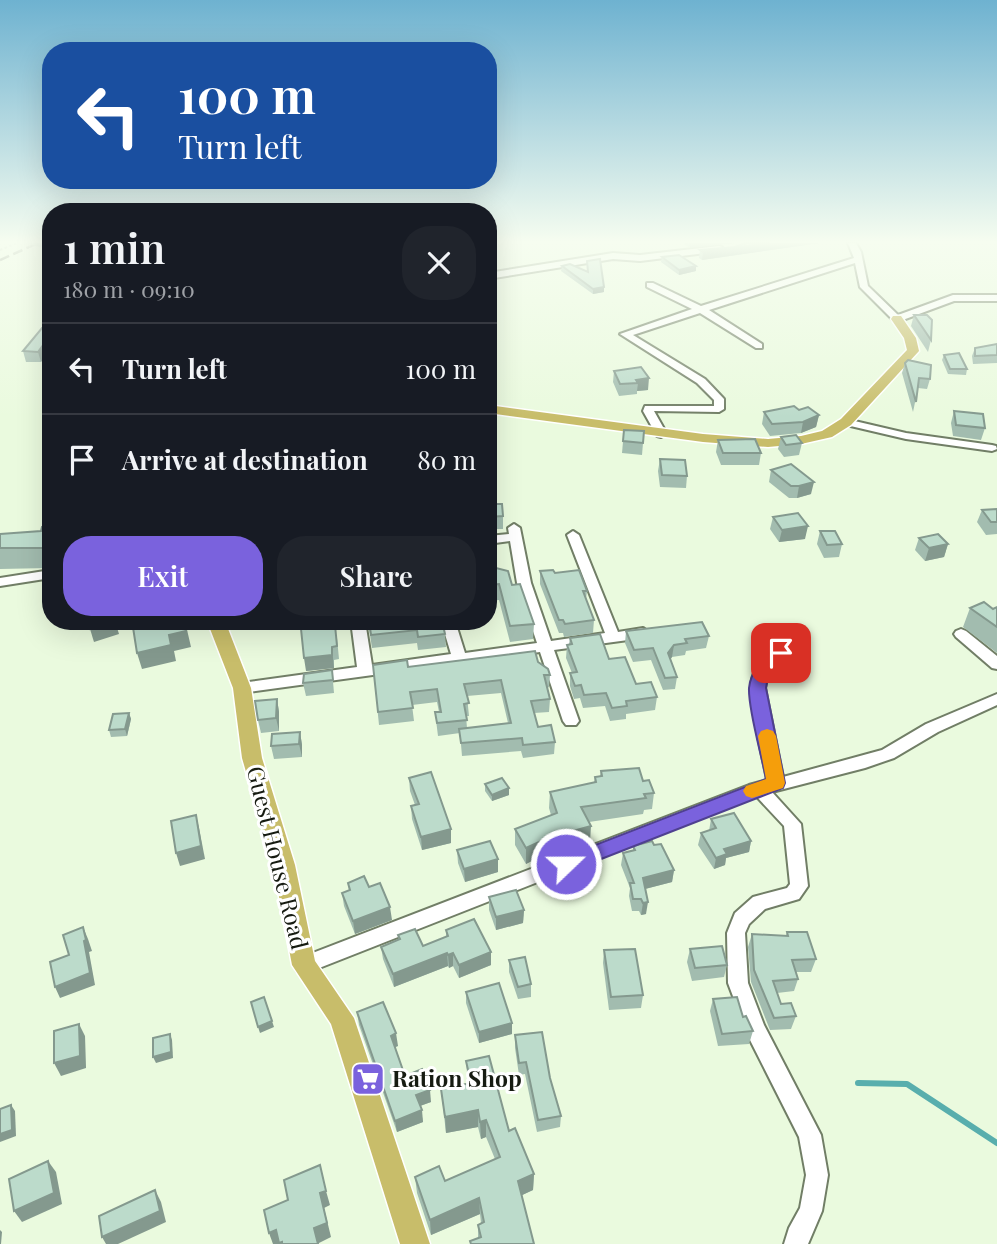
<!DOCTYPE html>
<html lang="en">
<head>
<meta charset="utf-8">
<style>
  :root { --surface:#171b24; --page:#20242c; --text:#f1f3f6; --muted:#9ea1a6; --line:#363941; --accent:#7a62dd }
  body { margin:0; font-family:"Playfair Display",serif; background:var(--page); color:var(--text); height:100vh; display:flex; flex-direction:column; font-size:26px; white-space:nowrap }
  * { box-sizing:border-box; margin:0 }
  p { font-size:23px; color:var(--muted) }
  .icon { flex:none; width:38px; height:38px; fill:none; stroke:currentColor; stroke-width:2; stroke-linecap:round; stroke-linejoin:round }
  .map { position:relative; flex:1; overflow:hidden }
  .panel { position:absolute; left:42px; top:203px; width:455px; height:427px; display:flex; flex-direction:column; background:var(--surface); border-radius:28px; box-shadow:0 7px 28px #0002 }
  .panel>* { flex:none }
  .guide { position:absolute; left:42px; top:42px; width:455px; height:147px; border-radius:28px; box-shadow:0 7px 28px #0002; background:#1a4fa0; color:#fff; overflow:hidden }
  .pin { position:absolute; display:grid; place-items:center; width:60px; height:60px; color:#fff; margin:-30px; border-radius:14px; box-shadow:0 4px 10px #0006 }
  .me { position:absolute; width:77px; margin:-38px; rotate:68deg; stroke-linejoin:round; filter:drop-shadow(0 0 5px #0008) }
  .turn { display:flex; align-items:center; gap:24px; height:147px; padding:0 21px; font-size:32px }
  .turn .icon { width:91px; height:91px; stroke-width:2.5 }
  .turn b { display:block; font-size:49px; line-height:60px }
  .round { display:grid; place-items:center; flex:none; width:74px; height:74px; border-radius:28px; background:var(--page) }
  .head { display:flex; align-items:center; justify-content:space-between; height:119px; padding:0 21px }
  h1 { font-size:42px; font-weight:600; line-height:52px }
  .action { display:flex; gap:14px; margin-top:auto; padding:14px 21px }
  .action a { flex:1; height:80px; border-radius:28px; background:var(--accent); color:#fff; font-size:28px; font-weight:600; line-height:80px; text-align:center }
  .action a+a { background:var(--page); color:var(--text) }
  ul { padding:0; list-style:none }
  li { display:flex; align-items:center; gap:21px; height:91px; padding:0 21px; border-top:2px solid var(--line) }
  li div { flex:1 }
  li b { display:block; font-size:26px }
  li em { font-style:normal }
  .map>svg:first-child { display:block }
</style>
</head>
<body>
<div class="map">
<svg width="997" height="1244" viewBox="0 0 997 1244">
  <rect width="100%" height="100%" fill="#eafade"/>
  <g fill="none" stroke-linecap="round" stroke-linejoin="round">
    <!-- stream -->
    <polyline stroke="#58aead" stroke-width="6" points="858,1083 907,1084 997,1143"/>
    <defs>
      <g id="minor">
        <polygon points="848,243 856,243 861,252 868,286 898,315 953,295 997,295 997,301 954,301 900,321 894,321 860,287 855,263 709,310 762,344 762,348 756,348 700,313 633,335 705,379 724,399 724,409 719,412 654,411 667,434 661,437 657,436 643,411 645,406 714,406 714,400 697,383 620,334 692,309 647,287 647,283 653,283 701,306 854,258"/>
        <polygon points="719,246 722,247 722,251 640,261 613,259 488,279 488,273 613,253 640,255"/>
        <polygon points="846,419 906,433 992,445 996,446 997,449 992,451 906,439 842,424 841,422"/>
        <polygon points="514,524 520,528 531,583 551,641 605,633 567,535 573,531 579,535 618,632 643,628 650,633 643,638 554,650 579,721 576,725 566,725 563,721 540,652 242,693 237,692 235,688 237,684 242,683 357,667 351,621 365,621 372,665 451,654 441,621 455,621 465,653 537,643 517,583 510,541 488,544 488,536 509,534 508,528"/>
        <polygon points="51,570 51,578 0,586 0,578"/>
        <polygon points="961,629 966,631 997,656 997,669 992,668 956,637 954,634 956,631"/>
        <path d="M781,648L788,653L767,677L765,688L783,777L882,750L926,724L997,694V705L938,732L894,758L865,768L772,792L801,824L808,886L799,899L765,909L749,924L745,933L748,983L764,1025L821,1135L828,1175L822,1211L808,1244H784L789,1228L800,1208L806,1175L799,1137L748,1036L728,983L727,933L735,913L753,897L787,888L790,884L784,826L756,796L304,974L297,971L294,965L297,959L749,785L767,780C763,758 748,698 752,679C754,668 771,651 781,648Z"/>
      </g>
      <g id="major">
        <polygon points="893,316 901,316 916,338 919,351 851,425 832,437 801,444 768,447 703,442 488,413 488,405 703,434 768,439 801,436 822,431 841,419 907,350 904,338 891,319"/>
        <polygon points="207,621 225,621 251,688 262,758 295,865 315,961 354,1018 430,1244 400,1244 331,1024 292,965 273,865 242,758 233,688"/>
      </g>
    </defs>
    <!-- minor casing -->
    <use href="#minor" stroke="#717e66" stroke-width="4"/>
    <!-- major casing -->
    <use href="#major" stroke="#fff" stroke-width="3"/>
    <!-- path -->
    <polyline stroke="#95a18c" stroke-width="2" stroke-dasharray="2.5 2.5" stroke-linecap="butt" points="0,250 17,243"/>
    <!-- minor -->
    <use href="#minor" fill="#fff" fill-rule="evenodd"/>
    <!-- major -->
    <use href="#major" fill="#c8bd6a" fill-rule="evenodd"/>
    <!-- rail -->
    <polyline stroke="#3e4538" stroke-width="2.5" stroke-dasharray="10 4.5" stroke-linecap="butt" points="0,260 38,243"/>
  </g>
  <!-- wall -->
  <g fill="#a2bcaf" fill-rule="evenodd">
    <polygon points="29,243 51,243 51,250 29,244"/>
    <polygon points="684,243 695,243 690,248 684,244"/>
    <polygon points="746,243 820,243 702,260 699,258 700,250 735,247"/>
    <polygon points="662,257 696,271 679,275 661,262"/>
    <polygon points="587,261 604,287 604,292 593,294 561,271 562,266 587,272"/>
    <polygon points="914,315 931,340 928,352 911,326"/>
    <polygon points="51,328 51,348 41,362 26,362 23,351"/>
    <polygon points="997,344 997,363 973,364 972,356 975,348"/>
    <polygon points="944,355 967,369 966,375 948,374 942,360"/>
    <polygon points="905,363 930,379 927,389 918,388 913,412 902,373"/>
    <polygon points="641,367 648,390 637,391 637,394 619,396 613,382 614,371"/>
    <polygon points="954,411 985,428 981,440 953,436 951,423"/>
    <polygon points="764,412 819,415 816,427 801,433 770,436 762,424"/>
    <polygon points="624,430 644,431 642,455 622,453"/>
    <polygon points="781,437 802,443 799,455 784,457 778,449"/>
    <polygon points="718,440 761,453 759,465 721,465 716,452"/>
    <polygon points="660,459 687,476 686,488 660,487 658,471"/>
    <polygon points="791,464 811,494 797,498 789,498 769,482 771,470"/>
    <polygon points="488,504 503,516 503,529 488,529"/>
    <polygon points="997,509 997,534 986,535 977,522 982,510"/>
    <polygon points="773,517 805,539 779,542 770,529"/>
    <polygon points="51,526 49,568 0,569 0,534 41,531"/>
    <polygon points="820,531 842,544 839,557 824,558 817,544"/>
    <polygon points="919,538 948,544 944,557 925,561 915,550"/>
    <polygon points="488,539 495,555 495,568 512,585 534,624 533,639 510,642 499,600 488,601"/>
    <polygon points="540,571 555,573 587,591 586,599 594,620 593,633 564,637 563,633 559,633 540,584"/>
    <polygon points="997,607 997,653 963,627 970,608 993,609"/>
    <polygon points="368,621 445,634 446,647 418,650 417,643 372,648"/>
    <polygon points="626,631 709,636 706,648 686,651 685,655 672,657 670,660 677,677 675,689 663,690 651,660 633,662 625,643"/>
    <polygon points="337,638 339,659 334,660 334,668 306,671"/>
    <polygon points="570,638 609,659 636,684 657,697 655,710 626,714 626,719 610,721 605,706 583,708 580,698 574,699 570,686 570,673 572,673 566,658 567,645 569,644"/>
    <path d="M538,662L550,675L549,687L547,688L550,699L549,712L534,713L538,727L555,742L554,754L523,758L521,751L462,756L460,733L438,736L435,712H439L437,702L412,705L414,721L379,725L373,665L408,667ZM501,693L508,723L467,728L466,716H469L467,696Z"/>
    <polygon points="332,670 334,693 306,696 303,683"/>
    <polygon points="277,699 279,712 279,731 261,733 258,720"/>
    <polygon points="129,713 131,719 127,736 111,737 109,730"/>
    <polygon points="300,732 302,745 302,757 274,759 271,746"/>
    <polygon points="601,771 643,781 654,793 652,809 644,810 643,814 589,822 590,842 547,853 526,864 515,845 515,829 551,815 549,808 550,792 594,783 595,777 600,776"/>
    <polygon points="409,778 451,829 451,843 422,850 412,819 411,806 415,805 410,791"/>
    <polygon points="485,784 509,788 509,795 492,801 485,791"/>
    <polygon points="711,819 751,841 749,852 726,858 725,865 714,869 698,845 701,833 709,831"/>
    <polygon points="654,845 674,870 672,882 645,889 646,914 641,915 639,911 632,911 629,896 630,888 621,865 623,853 633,850 633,846"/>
    <polygon points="457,850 498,872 465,882 458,863"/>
    <polygon points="348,883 369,887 392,920 355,934 344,906 342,893 349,891"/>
    <polygon points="489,897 524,910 523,923 496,930 489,910"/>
    <polygon points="446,930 491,965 459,978 453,966 449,968 448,966 394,987 383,959 381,947 399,940 398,935 423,946 446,937"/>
    <polygon points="787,932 816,959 811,972 796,972 798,979 794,991 777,993 781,1004 796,1016 791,1029 770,1030 751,982 748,947 752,934 786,936"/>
    <polygon points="690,949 727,965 724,977 692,981 687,962"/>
    <polygon points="604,950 643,995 641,1008 609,1010 603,963"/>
    <polygon points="509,960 531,984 531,997 518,999 509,972"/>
    <polygon points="466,992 512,1023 512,1034 479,1043 466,1003"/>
    <polygon points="713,999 743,1017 753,1031 749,1044 718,1046 710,1011"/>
    <polygon points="357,1012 398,1046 395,1047 405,1076 431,1102 420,1106 423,1122 397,1132 359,1025"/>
    <polygon points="515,1035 550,1078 561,1116 560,1127 537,1132 525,1074 519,1075 515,1048"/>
    <polygon points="466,1061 509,1131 534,1174 533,1190 522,1195 534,1244 478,1238 478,1225 481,1223 480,1214 431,1235 417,1193 415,1177 445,1181 495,1159 486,1137 481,1139 478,1127 446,1133 441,1089 468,1084"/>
  </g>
  <!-- shaded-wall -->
  <g fill="#84998e">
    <polygon points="690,243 737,243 690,248"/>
    <polygon points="770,243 820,243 702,260 703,252"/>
    <polygon points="696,266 696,271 679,275 679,270"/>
    <polygon points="604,287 604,292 593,294 593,289"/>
    <polygon points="51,334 51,348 41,362 38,352"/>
    <polygon points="649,378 648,390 637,391 638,383 636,380"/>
    <polygon points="819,415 816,427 801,433 803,422"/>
    <polygon points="814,482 811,494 797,498 799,486"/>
    <polygon points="808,526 805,539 779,542 782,530"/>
    <polygon points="948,544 944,557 925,561 929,548"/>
    <polygon points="495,555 495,568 488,569 488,556"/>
    <polygon points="115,621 119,634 94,642 90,629"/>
    <polygon points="185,621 191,647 174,651 176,661 142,669 137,653 169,635"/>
    <polygon points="238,621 267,621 267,625 239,629"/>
    <polygon points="674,645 672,657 666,666 668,653"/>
    <polygon points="332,647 334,668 306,671 304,658"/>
    <polygon points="277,699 279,712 279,731 276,718"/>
    <polygon points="129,713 131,719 127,736 125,729"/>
    <polygon points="300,732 302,745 302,757 299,744"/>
    <polygon points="509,788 509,795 492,801 492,795"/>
    <polygon points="196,815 199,828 205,859 180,866 176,853"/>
    <polygon points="591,826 590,842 547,853 526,864 526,848 548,838"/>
    <polygon points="451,829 451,843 422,850 421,837"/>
    <polygon points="751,841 749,852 726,858 725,865 714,869 716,858 724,849"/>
    <polygon points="498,859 498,872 465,882 464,869"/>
    <polygon points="674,870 672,882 641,890 643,878"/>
    <polygon points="648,902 646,914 641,915 643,903"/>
    <polygon points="390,907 392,920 355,934 353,921"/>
    <polygon points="524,910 523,923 496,930 496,917"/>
    <polygon points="83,927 88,939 92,951 89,952 95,985 60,998 55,987 84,941"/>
    <polygon points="491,952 491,965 459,978 459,965"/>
    <polygon points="447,953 448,966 394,987 393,974"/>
    <polygon points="453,953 453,966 449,968 448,955"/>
    <polygon points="272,1021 274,1027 260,1033 258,1027"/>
    <polygon points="512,1023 512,1034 479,1043 479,1032"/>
    <polygon points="79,1024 85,1036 86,1068 61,1076 54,1063"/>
    <polygon points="396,1033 398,1046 393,1048 391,1036"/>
    <polygon points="170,1034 172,1040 173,1058 156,1063 153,1057"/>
    <polygon points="430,1090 431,1102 417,1107 416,1095"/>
    <polygon points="11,1105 15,1111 16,1136 0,1142 0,1134"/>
    <polygon points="422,1110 423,1122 397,1132 395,1121"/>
    <polygon points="478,1110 478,1127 446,1133 445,1117"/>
    <polygon points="486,1120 486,1137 481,1139 480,1122"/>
    <polygon points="48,1161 56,1172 62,1204 22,1222 14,1211"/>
    <polygon points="534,1174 533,1190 518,1197 518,1181"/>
    <polygon points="155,1190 161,1202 166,1222 118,1244 106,1244 102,1237"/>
    <polygon points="326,1191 330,1205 324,1208 331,1237 319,1243 318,1244 314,1228 320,1193"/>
    <polygon points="479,1198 480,1214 431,1235 430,1220"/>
    <polygon points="0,1230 2,1232 1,1244 0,1244"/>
    <polygon points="276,1230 283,1244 273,1244 269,1233"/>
  </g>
  <!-- building -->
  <g fill="#bcdbcb" stroke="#84998e" stroke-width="2">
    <polygon points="41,243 51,243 51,246"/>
    <polygon points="746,243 770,243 703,252 700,250 735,247"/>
    <polygon points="679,255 696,266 679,270 662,257"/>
    <polygon points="600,259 604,287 593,289 562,266 570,264 588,272 587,261"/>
    <polygon points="914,315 927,315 932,320 931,340"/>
    <polygon points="42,328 51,328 51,334 38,352 23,351"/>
    <polygon points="997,344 997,355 975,356 975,348"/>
    <polygon points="959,353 967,369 950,369 944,355"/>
    <polygon points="908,360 931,365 930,379 919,378 916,402 905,363"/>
    <polygon points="641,367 649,378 636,380 638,383 620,384 614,371"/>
    <polygon points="794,406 799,410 808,407 819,415 803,422 772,424 764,412"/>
    <polygon points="954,411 983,414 985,428 956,425"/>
    <polygon points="624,430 644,431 643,443 623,441"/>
    <polygon points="796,435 802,443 786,445 781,437"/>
    <polygon points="755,439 761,453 723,453 718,440"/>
    <polygon points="660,459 685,460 687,476 662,475"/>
    <polygon points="791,464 814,482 799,486 791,486 771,470"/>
    <polygon points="488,504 502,504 503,516 488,517"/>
    <polygon points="997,509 997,522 991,522 982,510"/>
    <polygon points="798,513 808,526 782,530 773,517"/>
    <polygon points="51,526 51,577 46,548 0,548 0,534 41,531 42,527"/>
    <polygon points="820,531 835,531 842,544 827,545"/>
    <polygon points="938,534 948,544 929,548 919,538"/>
    <polygon points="488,539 491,539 495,555 488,556"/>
    <polygon points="488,566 508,571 512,585 520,584 534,624 510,626 499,584 488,585"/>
    <polygon points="553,570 555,573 579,570 587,591 583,591 594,620 565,624 563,620 559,620 540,571"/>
    <polygon points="984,602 993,609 997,607 997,627 970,608"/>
    <polygon points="87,621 114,621 90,629"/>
    <polygon points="132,621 184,621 186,631 169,635 171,645 137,653"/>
    <polygon points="369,621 442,621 445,634 418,637 417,630 371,635"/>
    <polygon points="702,622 709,636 685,639 687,643 674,645 668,653 677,677 665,678 653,648 634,650 626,631"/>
    <polygon points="335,625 337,646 332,647 332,655 304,658 301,629"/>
    <polygon points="600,634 609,659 625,657 636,684 651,682 657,697 626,701 627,706 612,708 606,693 584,695 581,685 575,686 570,673 577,672 567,645 572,644 570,638"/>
    <polygon points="535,651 538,662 548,669 550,675 544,675 550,699 531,701 538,727 551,725 555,742 523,745 522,738 461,743 459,729 511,723 501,680 464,684 469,703 464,704 467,720 437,723 435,712 441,712 437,689 410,692 413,708 378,712 373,665 407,660 408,667"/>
    <polygon points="332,670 333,680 303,683 304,674"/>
    <polygon points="277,699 276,718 258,720 255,701"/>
    <polygon points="129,713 125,729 109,730 113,714"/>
    <polygon points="300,732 299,744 271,746 272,734"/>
    <polygon points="639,768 643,781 649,780 654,793 644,794 646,798 581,807 591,826 548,838 526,848 515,829 557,813 550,792 596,782 595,777 602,776 601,771"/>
    <polygon points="431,772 451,829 421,837 411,806 419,804 409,778"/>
    <polygon points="502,778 509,788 492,795 485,784"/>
    <polygon points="734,813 751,841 724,849 727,854 716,858 701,833 716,828 711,819"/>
    <polygon points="196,815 201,846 176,853 171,821"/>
    <polygon points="490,841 498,859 464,869 457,850"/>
    <polygon points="652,841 654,845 661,844 674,870 643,878 648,902 643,903 641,899 633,899 630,883 634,883 623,853 635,850 633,846"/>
    <polygon points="364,876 369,887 380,883 390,907 353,921 342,893 350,890 348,883"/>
    <polygon points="516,890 524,910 496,917 489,897"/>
    <polygon points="474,919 491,952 459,965 453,953 448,955 447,953 393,974 381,947 400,939 398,935 415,929 423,946 448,936 446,930"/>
    <polygon points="83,927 86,940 84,941 90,973 55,987 50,962 69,955 63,935"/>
    <polygon points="787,932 807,932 816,959 792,960 798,979 773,981 781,1004 791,1003 796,1016 774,1018 754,970 752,934 788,936"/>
    <polygon points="722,946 727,965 695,968 690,949"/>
    <polygon points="635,949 643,995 611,997 604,950"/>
    <polygon points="525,957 531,984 518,987 509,960"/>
    <polygon points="499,983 512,1023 479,1032 466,992"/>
    <polygon points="264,997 272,1021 258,1027 251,1002"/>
    <polygon points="737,997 743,1017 746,1016 753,1031 722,1034 713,999"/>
    <polygon points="383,1002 396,1033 391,1036 405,1076 422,1069 430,1090 416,1095 422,1110 395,1121 357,1012"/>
    <polygon points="79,1024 80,1056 54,1063 54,1031"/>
    <polygon points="542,1032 550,1078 561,1116 538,1120 526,1062 519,1063 515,1035"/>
    <polygon points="170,1034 171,1052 153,1057 153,1038"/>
    <polygon points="489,1056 509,1131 515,1128 534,1174 518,1181 534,1244 471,1244 470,1241 481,1237 478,1225 484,1222 479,1198 430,1220 415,1177 439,1166 445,1181 500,1157 486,1120 480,1122 478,1110 445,1117 441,1089 471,1083 466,1061"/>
    <polygon points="11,1105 12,1130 0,1134 0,1109"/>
    <polygon points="48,1161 54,1193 14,1211 9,1179"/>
    <polygon points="320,1165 326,1191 320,1193 327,1223 314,1228 318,1244 282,1244 282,1242 279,1243 276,1230 269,1233 264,1210 288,1200 284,1180"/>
    <polygon points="155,1190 160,1211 102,1237 99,1216"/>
  </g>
  <!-- sky -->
  <linearGradient id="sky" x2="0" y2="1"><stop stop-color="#6eb2d0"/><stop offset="0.58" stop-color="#f6fdf0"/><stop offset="1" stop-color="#f6fdf0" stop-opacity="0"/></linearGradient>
  <rect width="997" height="417" fill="url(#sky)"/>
  <!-- route -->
  <path fill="#7a62dd" stroke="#4f4090" stroke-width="2" d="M781,647L789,653L768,677L766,688L785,783L783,788L573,870L566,873L559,870L556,864L559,859L766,779C762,756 748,710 749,688C750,673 767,651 781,647Z"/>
  <!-- slow -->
  <polygon fill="#f59e0b" points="767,729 773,731 776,736 785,783 783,788 752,798 746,796 743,791 746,786 766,779 758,736 761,731"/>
  <!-- icons -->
  <defs>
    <symbol id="supermarket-square" viewBox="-11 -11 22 22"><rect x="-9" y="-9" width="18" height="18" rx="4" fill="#7a62dd" stroke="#fff"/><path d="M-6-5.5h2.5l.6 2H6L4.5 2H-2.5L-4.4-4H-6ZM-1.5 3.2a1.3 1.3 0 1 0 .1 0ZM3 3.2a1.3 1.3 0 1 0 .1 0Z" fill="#fff"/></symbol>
  </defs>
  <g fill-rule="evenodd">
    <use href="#supermarket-square" x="349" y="1060" width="38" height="38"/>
  </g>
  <g text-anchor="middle" stroke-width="6" stroke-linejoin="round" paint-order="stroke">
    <!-- near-street labels -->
    <g font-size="23" fill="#161b11" stroke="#fff">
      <text transform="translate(277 858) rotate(76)" y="8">Guest House Road</text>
    </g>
    <!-- near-poi labels -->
    <g font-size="23" font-weight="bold" fill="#161b11" stroke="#fff" text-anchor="start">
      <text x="392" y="1087">Ration Shop</text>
    </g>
  </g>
</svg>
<div class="pin" style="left:781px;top:653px;background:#d93025"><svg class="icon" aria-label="arrive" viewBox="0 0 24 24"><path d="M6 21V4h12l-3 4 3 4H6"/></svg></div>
<svg class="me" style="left:566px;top:864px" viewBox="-20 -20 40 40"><circle r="17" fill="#7a62dd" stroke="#fff" stroke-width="3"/><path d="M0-11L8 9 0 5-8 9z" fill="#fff"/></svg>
<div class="guide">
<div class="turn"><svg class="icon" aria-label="left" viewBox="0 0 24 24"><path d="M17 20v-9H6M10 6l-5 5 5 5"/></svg><div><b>100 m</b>Turn left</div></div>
</div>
<section class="panel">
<div class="head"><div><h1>1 min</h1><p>180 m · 09:10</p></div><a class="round"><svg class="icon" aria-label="close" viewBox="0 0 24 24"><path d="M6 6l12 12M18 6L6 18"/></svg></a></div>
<ul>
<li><svg class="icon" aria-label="left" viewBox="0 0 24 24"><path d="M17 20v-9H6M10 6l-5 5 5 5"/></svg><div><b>Turn left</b></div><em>100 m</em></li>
<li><svg class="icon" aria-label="arrive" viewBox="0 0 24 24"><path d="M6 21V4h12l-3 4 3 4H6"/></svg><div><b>Arrive at destination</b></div><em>80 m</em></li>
</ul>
<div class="action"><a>Exit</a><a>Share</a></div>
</section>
</div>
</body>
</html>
